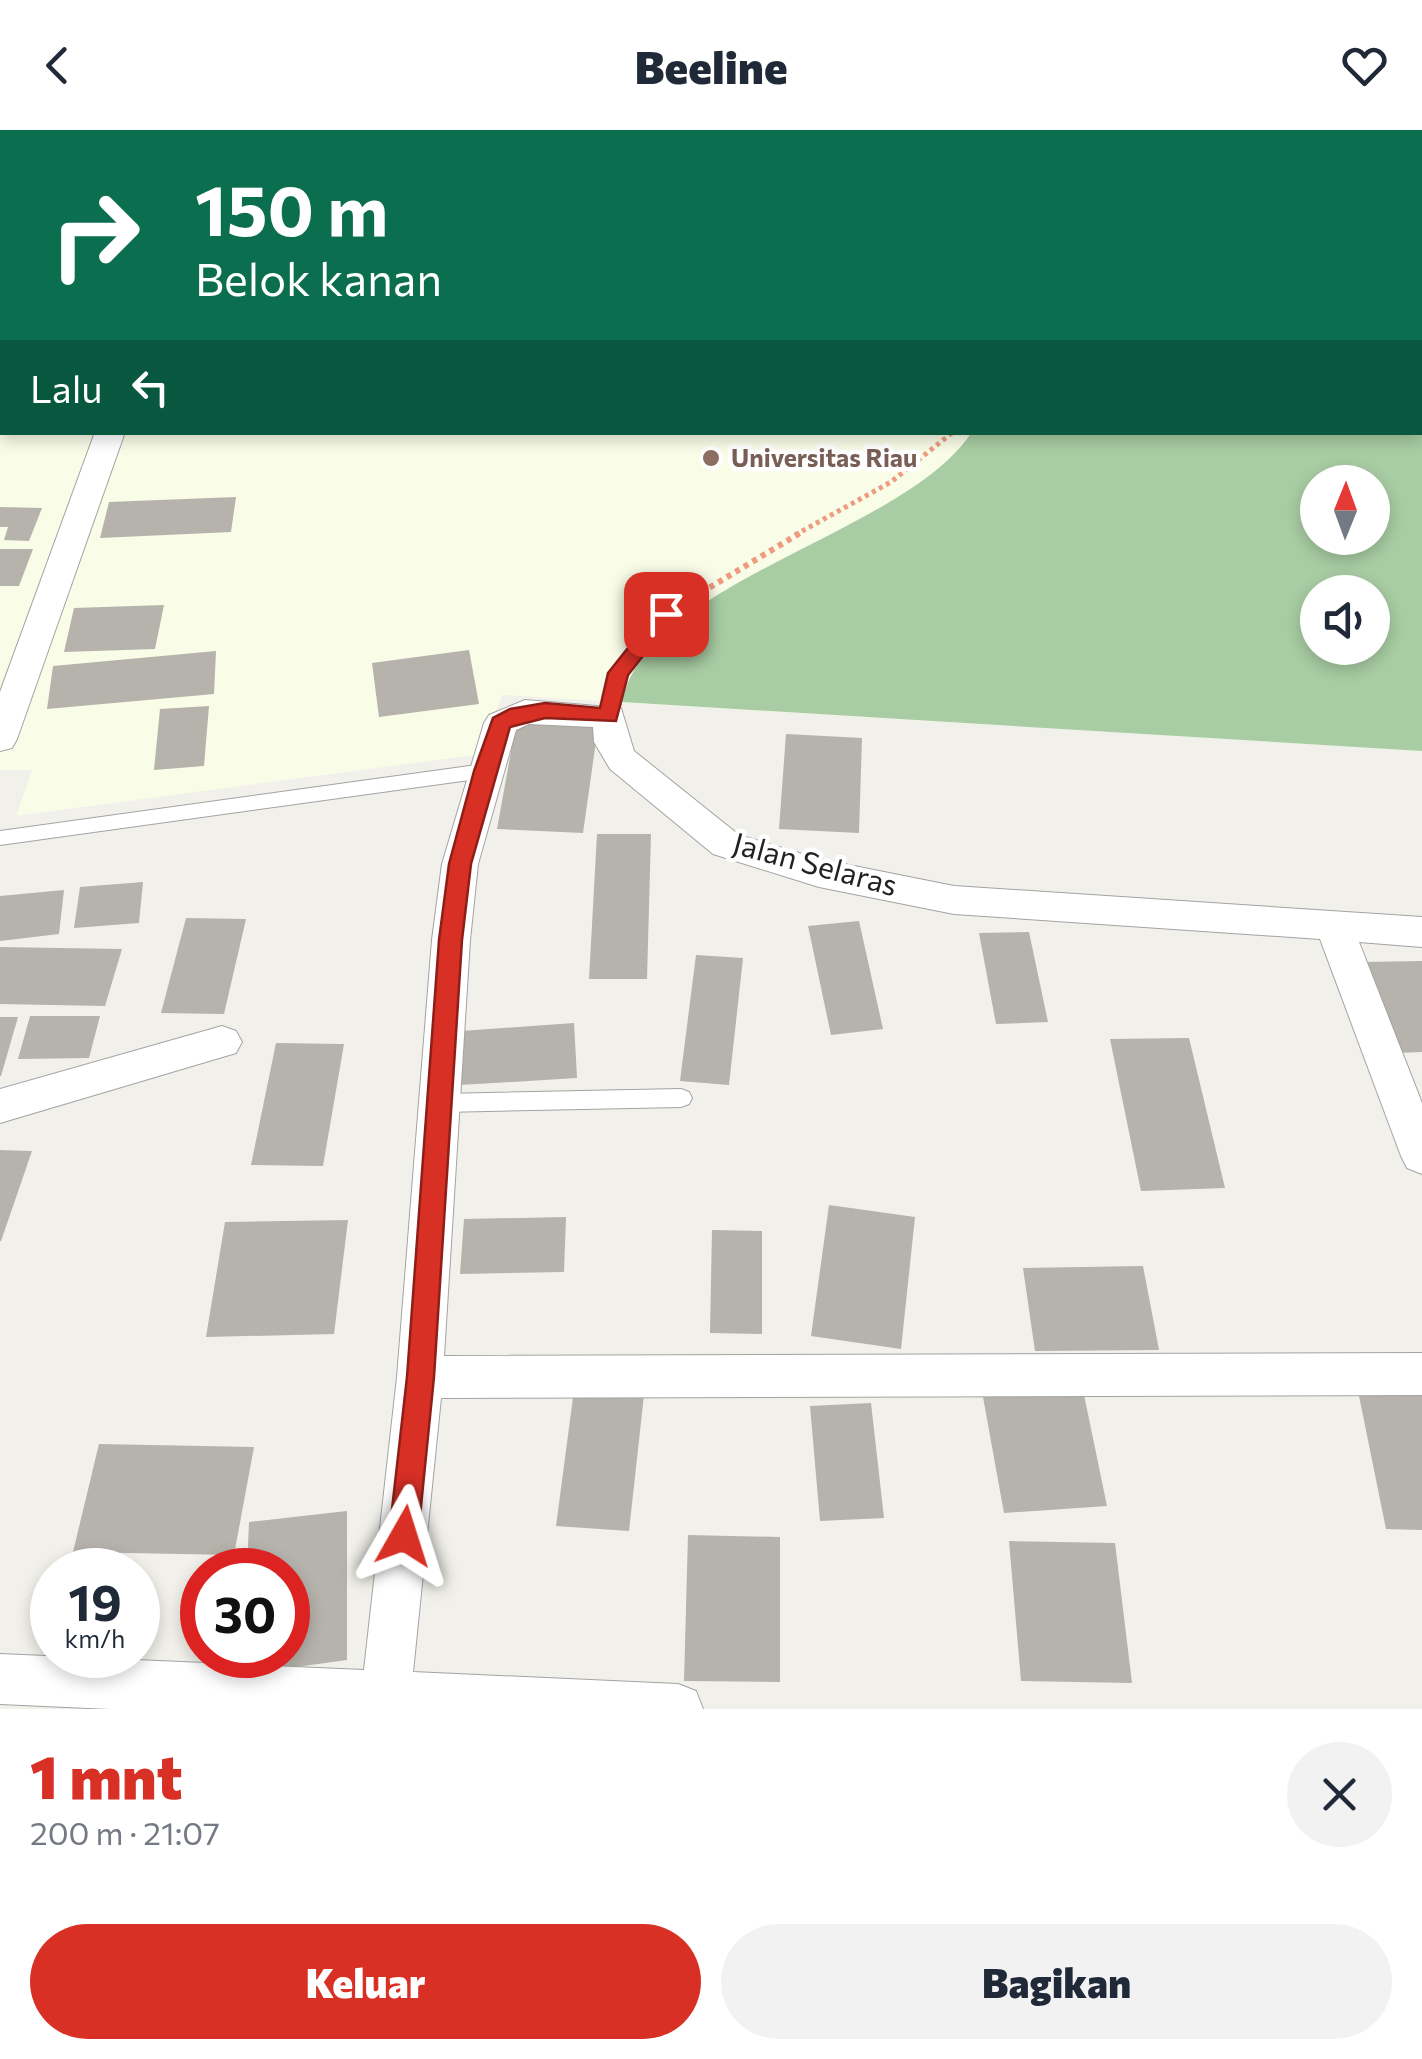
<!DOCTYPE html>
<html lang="id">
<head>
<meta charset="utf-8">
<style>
  :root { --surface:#fff; --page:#f2f2f3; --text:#1f2937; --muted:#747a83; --accent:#d93025 }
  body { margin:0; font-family:Commissioner,sans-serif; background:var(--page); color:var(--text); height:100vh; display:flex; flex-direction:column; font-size:38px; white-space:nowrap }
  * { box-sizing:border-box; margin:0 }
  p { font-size:32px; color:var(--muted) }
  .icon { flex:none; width:55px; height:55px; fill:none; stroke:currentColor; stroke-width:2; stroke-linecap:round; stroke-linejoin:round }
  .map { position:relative; height:1579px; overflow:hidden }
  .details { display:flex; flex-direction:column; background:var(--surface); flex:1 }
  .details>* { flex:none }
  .hud { position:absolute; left:0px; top:0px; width:1422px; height:305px; box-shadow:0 5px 15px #0003; background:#0b6e4f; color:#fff; overflow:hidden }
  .needle { width:65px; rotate:1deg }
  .tools { position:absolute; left:1300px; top:335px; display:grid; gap:20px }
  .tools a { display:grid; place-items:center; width:90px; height:90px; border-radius:50%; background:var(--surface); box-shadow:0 5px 15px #0003; font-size:50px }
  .speed { position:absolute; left:30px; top:1418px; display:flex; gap:20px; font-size:50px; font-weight:700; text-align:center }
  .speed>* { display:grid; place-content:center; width:130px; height:130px; border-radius:50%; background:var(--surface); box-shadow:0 5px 15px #0003; line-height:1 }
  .speed small { font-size:25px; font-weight:400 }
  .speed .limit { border:15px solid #d22; background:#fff; color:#111 }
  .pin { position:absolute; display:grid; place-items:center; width:85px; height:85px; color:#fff; margin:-42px; border-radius:20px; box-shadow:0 5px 15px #0006 }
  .me { position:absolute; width:110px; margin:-55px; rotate:6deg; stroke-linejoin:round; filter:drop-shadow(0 0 8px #0008) }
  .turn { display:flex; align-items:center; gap:35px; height:210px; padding:0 30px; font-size:45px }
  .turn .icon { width:130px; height:130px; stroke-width:2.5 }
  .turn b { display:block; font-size:70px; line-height:85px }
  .then { display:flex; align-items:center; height:95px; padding:0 30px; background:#0003; gap:20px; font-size:38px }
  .round { display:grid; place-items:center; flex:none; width:105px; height:105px; border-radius:52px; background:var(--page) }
  .overview { display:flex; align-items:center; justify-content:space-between; height:170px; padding:0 30px }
  h1 { font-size:60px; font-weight:800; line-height:75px; color:var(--accent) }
  .button { display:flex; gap:20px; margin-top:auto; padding:20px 30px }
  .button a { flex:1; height:115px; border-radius:60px; background:var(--accent); color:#fff; font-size:40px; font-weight:800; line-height:115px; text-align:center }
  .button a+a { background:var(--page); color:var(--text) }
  header { display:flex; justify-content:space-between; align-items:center; height:130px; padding:0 30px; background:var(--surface); font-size:45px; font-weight:800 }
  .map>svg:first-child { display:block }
</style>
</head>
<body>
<header><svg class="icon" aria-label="back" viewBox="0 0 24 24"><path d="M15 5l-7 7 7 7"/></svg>Beeline<svg class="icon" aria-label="heart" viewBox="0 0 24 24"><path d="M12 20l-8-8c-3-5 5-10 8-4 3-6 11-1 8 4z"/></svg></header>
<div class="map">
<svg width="1422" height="1579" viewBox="0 0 1422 1579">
  <rect width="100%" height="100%" fill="#f1f0ea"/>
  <!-- education -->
  <path fill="#f9fce7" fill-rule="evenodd" d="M0,0H1422V621L503,565L475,625L16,686L32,640H0ZM2,2H1420V302H2ZM1318,352H1372V408H1318ZM1318,462H1372V518H1318Z"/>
  <!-- forest -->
  <path fill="#a8cca3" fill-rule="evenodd" d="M0,0H1422V621L622,572C647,450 905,404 971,303L1420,302V2L0,4ZM1318,352H1372V408H1318ZM1318,462H1372V518H1318Z"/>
  <!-- building -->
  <g fill="#b6b2ac">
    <polygon points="236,367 231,402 100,408 109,372"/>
    <polygon points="0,377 42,378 29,411 4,410 8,397 0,397"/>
    <polygon points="0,419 33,419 19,456 0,456"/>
    <polygon points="164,475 155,519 64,522 74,478"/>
    <polygon points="469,520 479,574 379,587 372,533"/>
    <polygon points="216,521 214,564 47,579 53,536"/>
    <polygon points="209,576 204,636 154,640 160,579"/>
    <polygon points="516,594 598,597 583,703 497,699"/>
    <polygon points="786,604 862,608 859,703 779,699"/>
    <polygon points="597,704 651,704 647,849 589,849"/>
    <polygon points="143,752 139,793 74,798 80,757"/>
    <polygon points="64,760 59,804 0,811 0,766"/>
    <polygon points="186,788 246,789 224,884 161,883"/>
    <polygon points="859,791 883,899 831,905 808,796"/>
    <polygon points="1029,802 1048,892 996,894 979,803"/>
    <polygon points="0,817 122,819 105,876 0,874"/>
    <polygon points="696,825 743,828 729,955 680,951"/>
    <polygon points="1422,831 1422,922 1394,923 1365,832"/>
    <polygon points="30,886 100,886 89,928 18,929"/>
    <polygon points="0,887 18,887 1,946 0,946"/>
    <polygon points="574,893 577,948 460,955 461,901"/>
    <polygon points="1189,908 1225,1058 1141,1061 1110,909"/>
    <polygon points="276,913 344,914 323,1036 251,1035"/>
    <polygon points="0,1020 32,1021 1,1111 0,1111"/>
    <polygon points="829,1075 915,1087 901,1219 811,1206"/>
    <polygon points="566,1087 564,1142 460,1144 464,1089"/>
    <polygon points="348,1090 334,1204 206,1207 225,1092"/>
    <polygon points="712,1100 762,1101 762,1204 710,1203"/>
    <polygon points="1143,1136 1159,1220 1035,1221 1023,1138"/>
    <polygon points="574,1260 644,1265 629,1401 556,1396"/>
    <polygon points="1083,1260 1107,1376 1004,1383 983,1267"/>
    <polygon points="1358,1261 1422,1263 1422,1400 1386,1399"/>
    <polygon points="871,1273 884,1388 820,1391 810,1276"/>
    <polygon points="99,1314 254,1317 234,1425 73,1422"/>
    <polygon points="347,1381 347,1530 244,1544 245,1525 288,1525 288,1440 247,1440 249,1392"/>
    <polygon points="688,1405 780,1407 780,1552 684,1551"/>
    <polygon points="1009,1411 1115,1413 1132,1553 1021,1551"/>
  </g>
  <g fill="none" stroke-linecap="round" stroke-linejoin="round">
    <defs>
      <g id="lane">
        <rect x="0" y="154" width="2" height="8"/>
        <polygon points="666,478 675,484 627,544 618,586 615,590 603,590 600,586 609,543 660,480"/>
        <polygon points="484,634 493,641 484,648 0,715 0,701"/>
        <polygon points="681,959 689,962 692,968 689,974 681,977 442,982 434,979 431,973 434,967 442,964"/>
      </g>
      <g id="street">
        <polygon points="95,302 125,302 17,609 12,618 0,621 0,562"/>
        <polygon points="525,570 621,578 634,621 739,705 819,729 954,756 1422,787 1422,817 1359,812 1422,973 1422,1044 1407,1038 1401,1026 1320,809 954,784 819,757 713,724 610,639 594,612 593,597 529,594 516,600 478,734 470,810 444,1226 1422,1223 1422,1265 441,1268 413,1542 678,1554 696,1561 703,1579 110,1579 0,1574 0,1524 364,1540 397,1247 432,810 442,734 484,593 489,585"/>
        <polygon points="222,896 236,901 242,912 236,923 0,993 0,959"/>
      </g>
    </defs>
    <!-- lane casing -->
    <use href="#lane" stroke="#a3a3a3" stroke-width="2"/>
    <!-- street casing -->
    <use href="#street" stroke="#a3a3a3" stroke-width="2"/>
    <!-- path-far1 -->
    <polyline stroke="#ed9c7f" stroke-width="5" stroke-dasharray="4 4" stroke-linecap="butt" points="795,405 891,352 953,302"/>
    <!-- path -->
    <polyline stroke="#ed9c7f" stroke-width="6" stroke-dasharray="5 5" stroke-linecap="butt" points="684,473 800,403"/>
    <!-- lane -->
    <use href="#lane" fill="#fff" fill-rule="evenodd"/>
    <!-- street -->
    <use href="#street" fill="#fff" fill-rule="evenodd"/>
  </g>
  <!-- route -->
  <polygon fill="#d93025" stroke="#8d1f18" stroke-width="2.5" points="666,477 676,484 628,545 616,591 545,588 510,597 471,734 462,810 434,1247 418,1406 414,1416 404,1420 393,1416 389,1406 407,1247 439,810 449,734 474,641 493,588 510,579 545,573 600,578 608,543 659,479"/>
  <!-- markers -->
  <circle fill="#8d6e63" stroke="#fff" stroke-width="4" cx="711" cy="328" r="10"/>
  <g text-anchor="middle" stroke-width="9" stroke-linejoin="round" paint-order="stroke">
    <!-- far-education labels -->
    <g font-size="25" font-weight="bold" fill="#785e54" stroke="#fff" text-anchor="start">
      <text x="731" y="337">Universitas Riau</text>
    </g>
    <!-- street labels -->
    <g font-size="30" fill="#222" stroke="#fff">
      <text transform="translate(815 735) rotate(15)" y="10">Jalan Selaras</text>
    </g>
  </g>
</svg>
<div class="tools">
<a><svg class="needle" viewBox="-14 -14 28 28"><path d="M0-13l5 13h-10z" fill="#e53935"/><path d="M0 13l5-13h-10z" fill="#747a83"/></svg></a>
<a><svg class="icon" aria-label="sound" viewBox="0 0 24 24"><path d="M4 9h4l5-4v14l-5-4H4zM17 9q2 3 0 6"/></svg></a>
</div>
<div class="speed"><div>19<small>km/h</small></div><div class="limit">30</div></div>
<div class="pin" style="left:666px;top:484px;background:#d93025"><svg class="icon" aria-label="arrive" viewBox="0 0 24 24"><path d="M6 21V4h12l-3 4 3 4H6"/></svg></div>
<svg class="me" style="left:404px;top:1406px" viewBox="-20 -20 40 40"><path d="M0-17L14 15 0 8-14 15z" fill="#d93025" stroke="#fff" stroke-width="4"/></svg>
<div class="hud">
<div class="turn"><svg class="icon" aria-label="right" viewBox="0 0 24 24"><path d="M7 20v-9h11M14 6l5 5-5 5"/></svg><div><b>150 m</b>Belok kanan</div></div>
<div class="then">Lalu<svg class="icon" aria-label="left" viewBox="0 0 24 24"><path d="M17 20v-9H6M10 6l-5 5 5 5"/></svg></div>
</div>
</div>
<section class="details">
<div class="overview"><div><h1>1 mnt</h1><p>200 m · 21:07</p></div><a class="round"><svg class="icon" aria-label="close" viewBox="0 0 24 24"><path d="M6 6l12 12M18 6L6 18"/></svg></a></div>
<div class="button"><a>Keluar</a><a>Bagikan</a></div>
</section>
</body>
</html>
